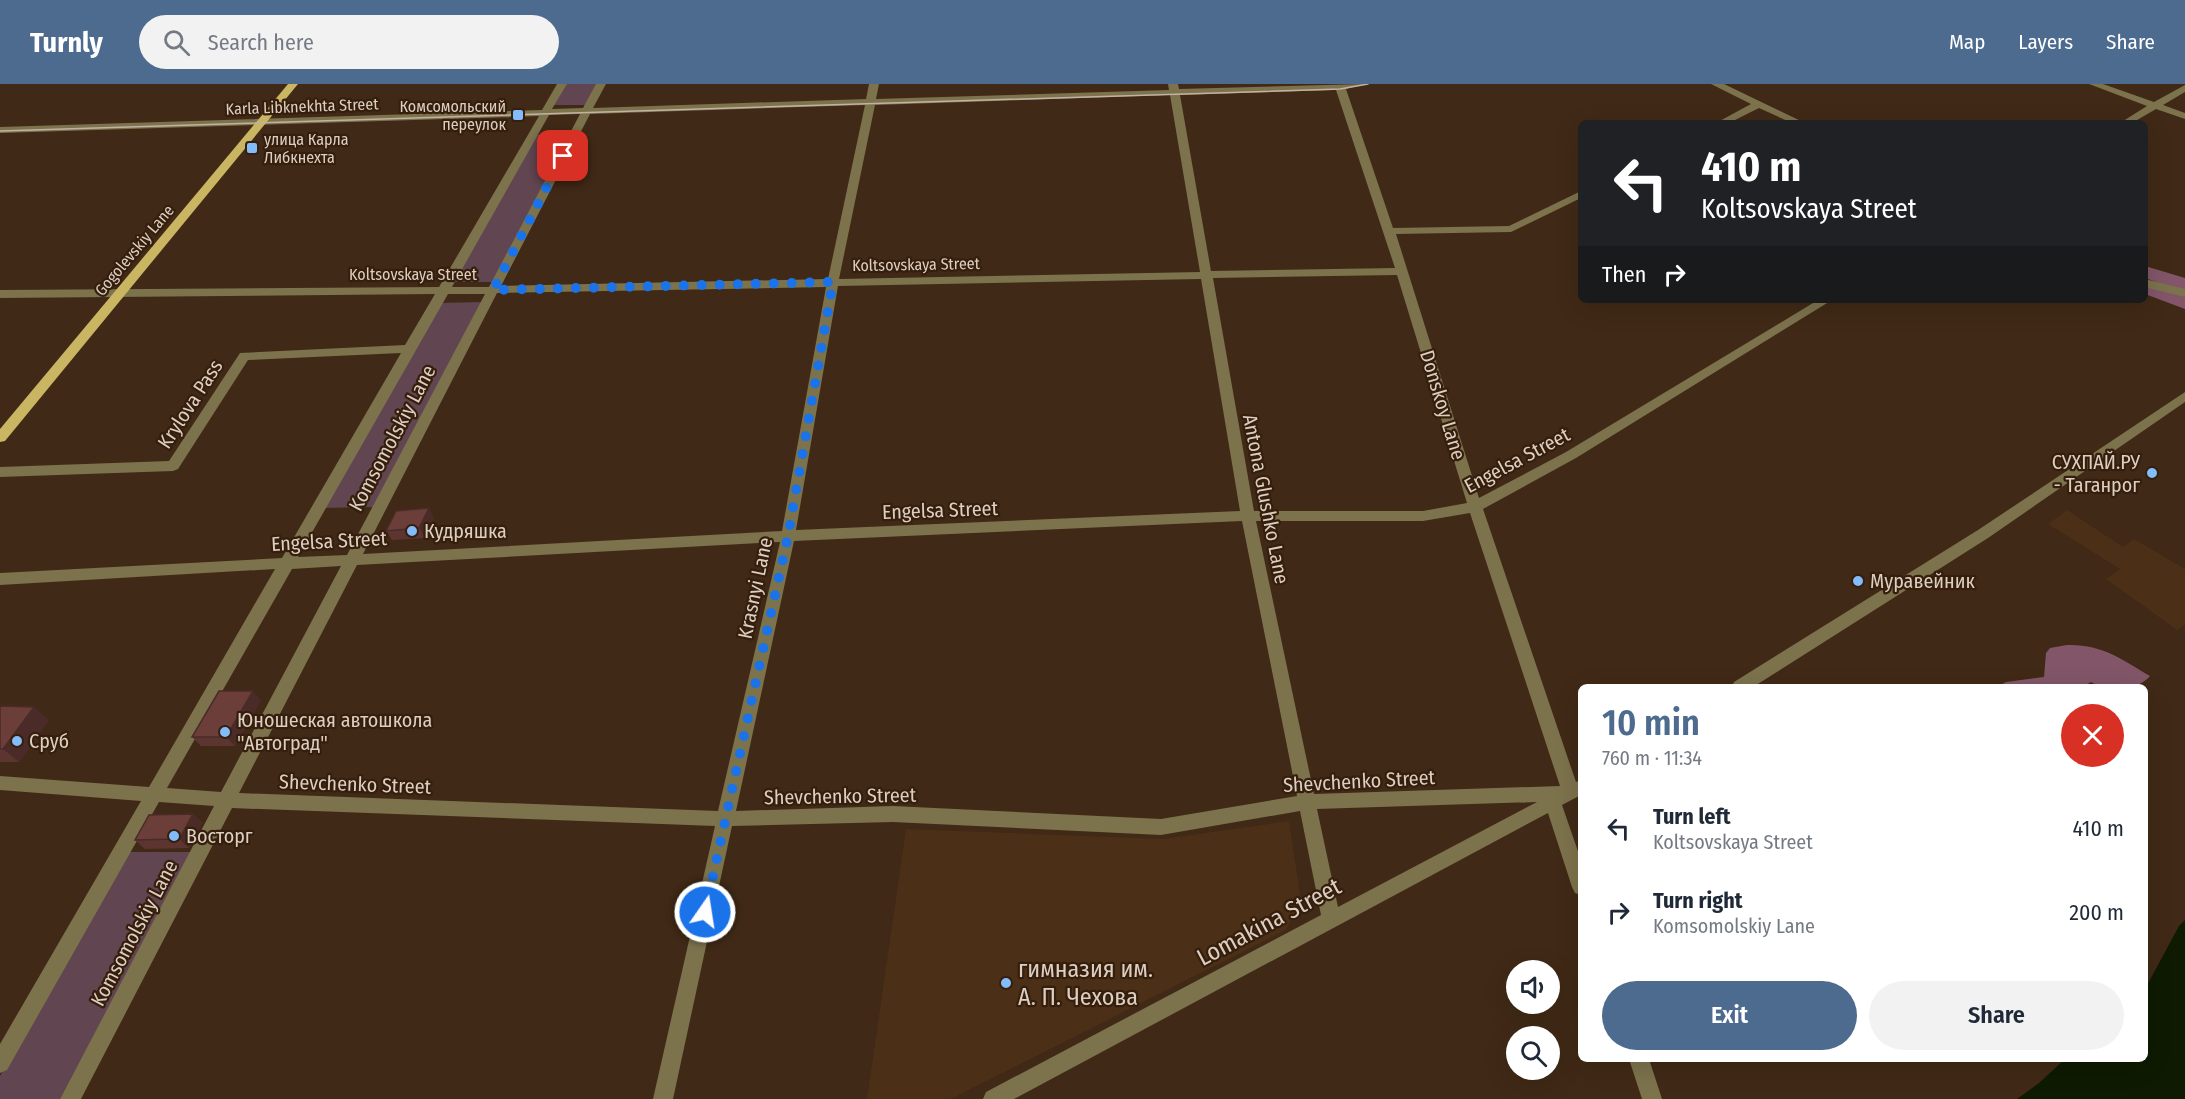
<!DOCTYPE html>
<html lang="en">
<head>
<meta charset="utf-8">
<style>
  :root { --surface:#fff; --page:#f2f2f3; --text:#1f2937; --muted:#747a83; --accent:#4c6b8f }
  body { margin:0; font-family:"Fira Sans Condensed",sans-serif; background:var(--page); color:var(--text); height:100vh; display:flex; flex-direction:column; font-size:22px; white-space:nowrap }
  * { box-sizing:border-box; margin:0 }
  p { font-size:20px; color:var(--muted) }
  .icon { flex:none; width:33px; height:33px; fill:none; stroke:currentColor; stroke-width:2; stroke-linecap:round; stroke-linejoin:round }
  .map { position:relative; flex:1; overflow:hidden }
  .sheet { position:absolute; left:1578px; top:600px; width:570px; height:378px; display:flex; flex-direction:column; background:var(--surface); border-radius:9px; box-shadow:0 6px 24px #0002 }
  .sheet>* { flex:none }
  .hud { position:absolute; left:1578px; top:36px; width:570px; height:183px; border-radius:9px; box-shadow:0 6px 24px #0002; background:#202124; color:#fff; overflow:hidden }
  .tools { position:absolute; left:1506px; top:876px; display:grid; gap:12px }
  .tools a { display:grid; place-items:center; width:54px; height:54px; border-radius:50%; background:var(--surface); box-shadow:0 6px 24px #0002; font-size:30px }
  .pin { position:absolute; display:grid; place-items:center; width:51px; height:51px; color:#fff; margin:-26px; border-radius:12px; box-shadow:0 3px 9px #0006 }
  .me { position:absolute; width:66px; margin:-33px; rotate:13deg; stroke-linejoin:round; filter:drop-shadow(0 0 4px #0008) }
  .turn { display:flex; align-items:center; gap:21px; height:126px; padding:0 24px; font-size:27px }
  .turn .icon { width:78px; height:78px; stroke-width:2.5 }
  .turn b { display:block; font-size:42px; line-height:51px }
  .then { display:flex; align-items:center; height:57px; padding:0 24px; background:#0003; gap:12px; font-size:22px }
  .round { display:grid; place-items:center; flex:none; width:63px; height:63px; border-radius:32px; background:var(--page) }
  .head { display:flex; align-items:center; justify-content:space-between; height:102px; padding:0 24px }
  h1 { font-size:36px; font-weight:600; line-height:45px; color:var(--accent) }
  .primary-button { display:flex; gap:12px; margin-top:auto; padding:12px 24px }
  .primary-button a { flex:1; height:69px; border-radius:36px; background:var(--accent); color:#fff; font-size:24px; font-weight:600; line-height:69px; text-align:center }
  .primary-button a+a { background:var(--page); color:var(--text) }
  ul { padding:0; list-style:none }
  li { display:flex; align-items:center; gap:18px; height:84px; padding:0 24px }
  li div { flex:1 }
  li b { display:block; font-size:22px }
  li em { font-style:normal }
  header { display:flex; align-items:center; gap:36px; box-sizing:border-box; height:84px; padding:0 30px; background:var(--accent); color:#fff }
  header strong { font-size:28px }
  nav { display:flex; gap:33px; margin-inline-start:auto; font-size:21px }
  .search { width:420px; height:54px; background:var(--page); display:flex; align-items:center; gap:15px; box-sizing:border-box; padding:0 21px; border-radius:33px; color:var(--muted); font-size:22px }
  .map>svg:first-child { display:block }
</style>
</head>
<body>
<header>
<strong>Turnly</strong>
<div class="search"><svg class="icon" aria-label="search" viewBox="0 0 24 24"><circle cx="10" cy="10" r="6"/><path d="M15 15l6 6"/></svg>Search here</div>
<nav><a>Map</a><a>Layers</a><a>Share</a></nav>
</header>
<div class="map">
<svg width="2185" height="1015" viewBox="0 0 2185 1015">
  <rect width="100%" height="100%" fill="#402916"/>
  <!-- built -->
  <g fill="#4b2f16">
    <polygon points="2067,426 2123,463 2134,455 2185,485 2185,541 2177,546 2106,495 2120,485 2048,440"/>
    <polygon points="1289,737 1301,816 1286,846 951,1015 867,1015 906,745 1163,755"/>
  </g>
  <!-- green -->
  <g fill="#614550">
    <polygon points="566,0 597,0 586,21 554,21"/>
    <polygon points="556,47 566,49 570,54 493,198 450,198 537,51"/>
    <polygon points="482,218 373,423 322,424 439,219"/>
    <polygon points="128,768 192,768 60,1015 0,1015 0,992"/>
  </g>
  <!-- forest -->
  <g fill="#825668">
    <polygon points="2145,182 2185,194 2185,225 2145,210 2145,197 2171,203 2145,194"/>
    <path d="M2067,561C2102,560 2121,575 2150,592C2138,607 2106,608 2091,598L2082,603H1997L2006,598L2044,593L2046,569L2050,564Z"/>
  </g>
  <!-- water -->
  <polygon fill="#0e1a01" points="2185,836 2185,1015 2017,1015 2039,999 2065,975 2145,975 2145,905 2179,842"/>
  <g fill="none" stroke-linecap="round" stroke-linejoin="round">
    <!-- minor -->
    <g fill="#7c724c" fill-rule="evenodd">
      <path d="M557,0H567L552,25L583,24L596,0H606L593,24L866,15L869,0H879L876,15L1169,6L1168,0H1178L1179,5L1365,0L1346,5L1393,144L1509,142L1581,107V114L1511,148L1396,150L1479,414L1566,368L1818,216H1832L1576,374L1483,425L1576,698L1581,696V711L1562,721L1581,776V811L1575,809L1572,803L1548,729L1014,1015H983L986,1008L1321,831L1300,727L1161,751L893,738L732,742L673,1015H653L715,742L232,724L81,1015H60L214,722L159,718L7,986L0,989V960L141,717L0,706V692L149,703L275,485L0,501V489L282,474L401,269L248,276L178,385L173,387L0,393V383L169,377L240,269L405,261L435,210L0,214V206L439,203L539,32L0,49V43L542,26ZM1336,6L1395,184L1211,187L1180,11ZM1170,11L1200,188L839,195L875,21ZM865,21L828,195L501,202L590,30ZM580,30L489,203H452L549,31ZM1397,191L1467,419L1423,427H1254L1213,194ZM1201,195L1240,427L796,446L838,202ZM826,203L782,447L363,470L497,209ZM448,210H485L347,471L298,473ZM1470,429L1560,702L1314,710L1256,437H1423ZM1242,437L1297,712L1161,735L893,722L736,727L794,457ZM780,458L718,727L239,709L357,481ZM341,482L221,708L167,704L292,485ZM1537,718L1338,823L1317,725Z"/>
      <polygon points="1711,0 1724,0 1805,39 1792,39 1759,24 1729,39 1716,39 1751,20"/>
      <polygon points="2089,0 2103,0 2154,18 2185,1 2185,8 2163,21 2185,29 2185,35 2156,25 2132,39 2120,39 2147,22"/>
      <polygon points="2145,195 2185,205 2185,213 2145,203"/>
      <polygon points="2185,308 2185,318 1988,454 1753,603 1732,603 1734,598 1978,446"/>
      <polygon points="1629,975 1649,975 1662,1015 1642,1015"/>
    </g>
    <!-- major -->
    <polygon fill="#cab563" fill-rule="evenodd" points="288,0 298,0 5,357 0,358 0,345"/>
    <!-- tram -->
    <polyline stroke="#c2b2a5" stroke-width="1.5" points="0,47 1340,5 1368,0"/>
  </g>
  <!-- wall -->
  <g fill="#5c3531">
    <polygon points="434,434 425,454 392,456 386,447"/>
    <polygon points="261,616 235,662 201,662 192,653"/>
    <polygon points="0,622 49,636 19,678 0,678"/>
    <polygon points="193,730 202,739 189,764 145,765 135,756"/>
  </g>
  <!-- shaded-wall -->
  <g fill="#4b2b28">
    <polygon points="429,424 434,434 425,454 419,444"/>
    <polygon points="253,607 261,616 235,662 226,653"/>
    <polygon points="34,623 49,636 19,678 3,665"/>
    <polygon points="193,730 202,739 189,764 179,755"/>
  </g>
  <!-- building -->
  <g fill="#6b3e39" stroke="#4b2b28" stroke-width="1.5">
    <polygon points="429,424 419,444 386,447 396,427"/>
    <polygon points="219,607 253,607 226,653 192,653"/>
    <polygon points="0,622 34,623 3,665 0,665"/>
    <polygon points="193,730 179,755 135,756 149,731"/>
  </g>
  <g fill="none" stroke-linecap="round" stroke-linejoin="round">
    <!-- route -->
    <polyline stroke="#1a73e8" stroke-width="10" stroke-dasharray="0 18" points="563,72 493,206 833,198 788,452 705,828"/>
  </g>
  <!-- markers -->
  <g fill="#82bcfa" stroke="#351f0c" stroke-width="2">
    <rect x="512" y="25" width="12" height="12" rx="3"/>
    <rect x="246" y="58" width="12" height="12" rx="3"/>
    <circle cx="2152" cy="389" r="6"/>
    <circle cx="412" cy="447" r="6"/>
    <circle cx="1858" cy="497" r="6"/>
    <circle cx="225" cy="648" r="6"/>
    <circle cx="17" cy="657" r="6"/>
    <circle cx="174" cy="752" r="6"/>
    <circle cx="1006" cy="899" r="6"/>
  </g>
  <g text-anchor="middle" stroke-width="4.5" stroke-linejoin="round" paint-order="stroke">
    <!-- far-street labels -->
    <g font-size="16" fill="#ddcec2" stroke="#351f0c">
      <text transform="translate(302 22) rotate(-2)" y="6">Karla Libknekhta Street</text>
      <text transform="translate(134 166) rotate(-50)" y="6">Gogolevskiy Lane</text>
      <text transform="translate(916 180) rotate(-1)" y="6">Koltsovskaya Street</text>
      <text x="413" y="196">Koltsovskaya Street</text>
    </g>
    <!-- far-poi labels -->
    <g font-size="16" fill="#ddcec2" stroke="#351f0c" text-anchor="end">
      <text x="506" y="28">Комсомольский<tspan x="506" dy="18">переулок</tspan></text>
      <text x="264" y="61" text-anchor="start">улица Карла<tspan x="264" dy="18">Либкнехта</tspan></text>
    </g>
    <!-- street labels -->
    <g font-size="20" fill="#ddcec2" stroke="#351f0c">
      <text transform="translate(190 320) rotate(-57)" y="7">Krylova Pass</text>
      <text transform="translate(1443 321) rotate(73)" y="7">Donskoy Lane</text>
      <text transform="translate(392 354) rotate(-62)" y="7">Komsomolskiy Lane</text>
      <text transform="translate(1517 376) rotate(-28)" y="7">Engelsa Street</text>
      <text transform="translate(1266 415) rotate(79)" y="7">Antona Glushko Lane</text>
      <text transform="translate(940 426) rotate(-2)" y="7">Engelsa Street</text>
      <text transform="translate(329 457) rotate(-3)" y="7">Engelsa Street</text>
      <text transform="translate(755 504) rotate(-78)" y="7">Krasnyi Lane</text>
      <text transform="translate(1359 697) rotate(-3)" y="7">Shevchenko Street</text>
      <text transform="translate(355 700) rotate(2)" y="7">Shevchenko Street</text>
      <text transform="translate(840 712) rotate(-1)" y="7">Shevchenko Street</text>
      <text transform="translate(134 849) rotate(-62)" y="7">Komsomolskiy Lane</text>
    </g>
    <!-- poi labels -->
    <g font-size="20" fill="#ddcec2" stroke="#351f0c" text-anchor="start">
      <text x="2140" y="385" text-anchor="end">СУХПАЙ.РУ<tspan x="2140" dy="23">- Таганрог</tspan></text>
      <text x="424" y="454">Кудряшка</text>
      <text x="1870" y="504">Муравейник</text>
      <text x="237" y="643">Юношеская автошкола<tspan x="237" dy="23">"Автоград"</tspan></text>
      <text x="29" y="664">Сруб</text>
      <text x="186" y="759">Восторг</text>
    </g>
    <!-- near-street labels -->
    <g font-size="24" fill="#ddcec2" stroke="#351f0c">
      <text transform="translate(1269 838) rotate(-28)" y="8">Lomakina Street</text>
    </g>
    <!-- near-poi labels -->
    <g font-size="24" fill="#ddcec2" stroke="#351f0c" text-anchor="start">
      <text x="1018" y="893">гимназия им.<tspan x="1018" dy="28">А. П. Чехова</tspan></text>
    </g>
  </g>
</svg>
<div class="tools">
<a><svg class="icon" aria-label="sound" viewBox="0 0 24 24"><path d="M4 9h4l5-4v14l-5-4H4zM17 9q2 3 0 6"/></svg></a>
<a><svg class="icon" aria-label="search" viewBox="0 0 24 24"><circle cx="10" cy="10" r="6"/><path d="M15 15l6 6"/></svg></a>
</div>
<div class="pin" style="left:563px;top:72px;background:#d93025"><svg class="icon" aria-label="arrive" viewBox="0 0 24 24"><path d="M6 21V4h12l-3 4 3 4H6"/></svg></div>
<svg class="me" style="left:705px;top:828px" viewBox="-20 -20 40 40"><circle r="17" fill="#1a73e8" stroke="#fff" stroke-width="3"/><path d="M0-11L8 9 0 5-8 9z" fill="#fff"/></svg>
<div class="hud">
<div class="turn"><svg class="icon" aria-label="left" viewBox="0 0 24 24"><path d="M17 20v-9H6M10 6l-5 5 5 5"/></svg><div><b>410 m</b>Koltsovskaya Street</div></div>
<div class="then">Then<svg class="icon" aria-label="right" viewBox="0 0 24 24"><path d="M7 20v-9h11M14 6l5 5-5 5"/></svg></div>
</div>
<section class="sheet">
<div class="head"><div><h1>10 min</h1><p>760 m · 11:34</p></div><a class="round" style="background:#d93025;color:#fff"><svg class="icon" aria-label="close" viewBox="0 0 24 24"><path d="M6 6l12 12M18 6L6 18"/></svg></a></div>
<ul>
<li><svg class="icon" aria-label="left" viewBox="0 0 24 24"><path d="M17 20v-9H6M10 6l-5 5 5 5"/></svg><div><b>Turn left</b><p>Koltsovskaya Street</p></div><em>410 m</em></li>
<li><svg class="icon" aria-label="right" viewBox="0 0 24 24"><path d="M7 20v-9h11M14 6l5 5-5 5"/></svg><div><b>Turn right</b><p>Komsomolskiy Lane</p></div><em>200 m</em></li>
</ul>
<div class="primary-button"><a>Exit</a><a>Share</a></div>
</section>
</div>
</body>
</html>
